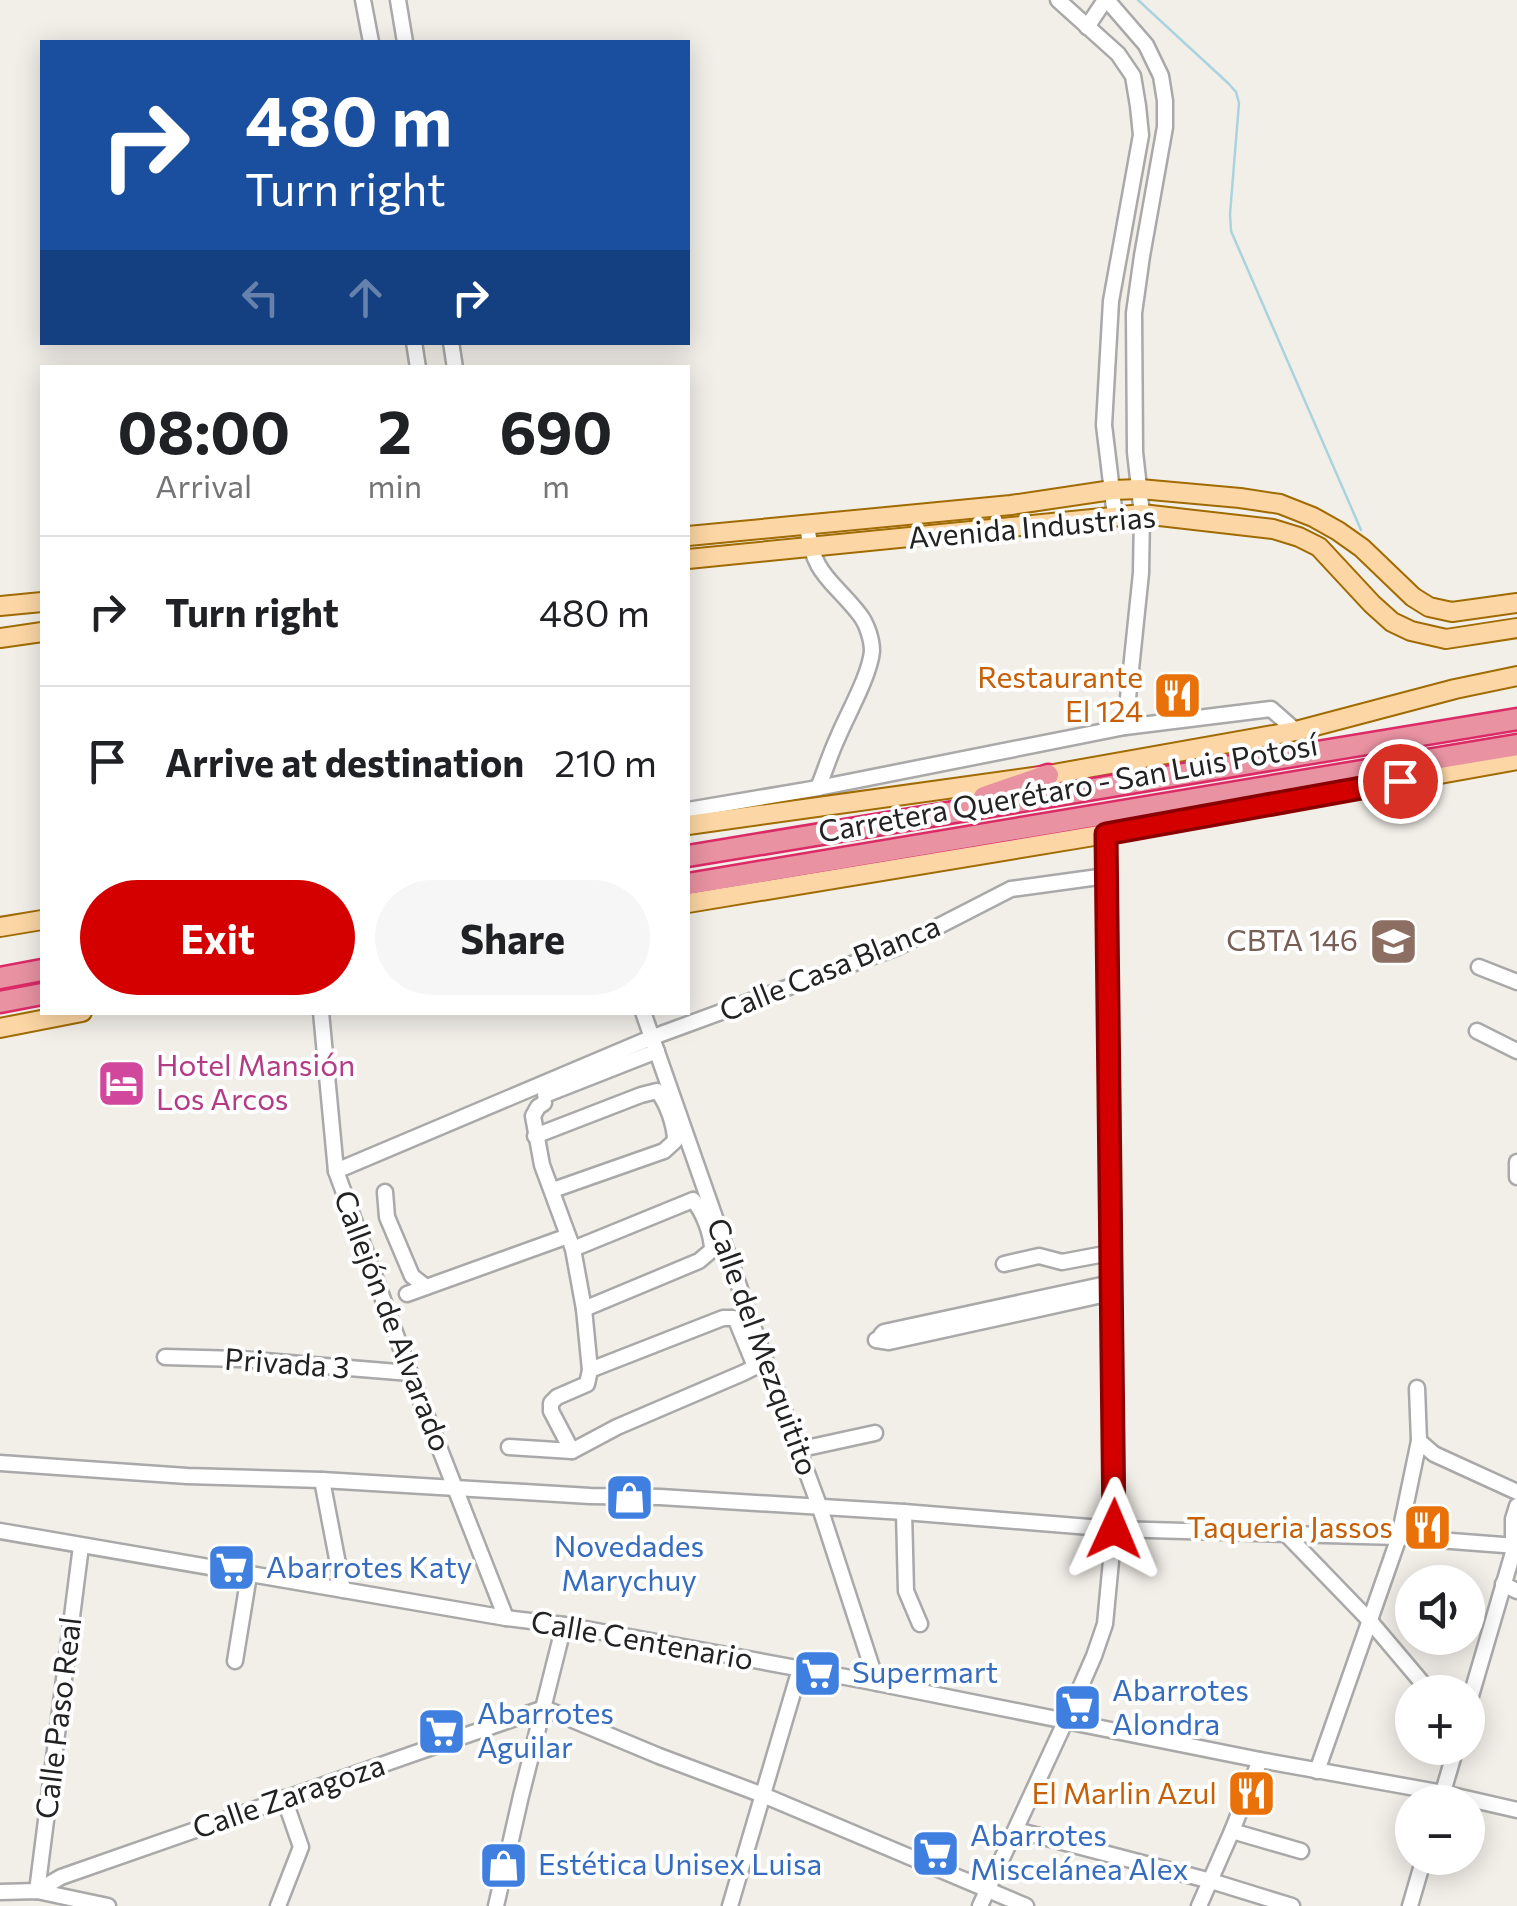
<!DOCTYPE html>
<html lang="en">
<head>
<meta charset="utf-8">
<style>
  :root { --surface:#fff; --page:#f6f6f6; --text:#202124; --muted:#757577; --line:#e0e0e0; --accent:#d40000 }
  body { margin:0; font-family:Commissioner,sans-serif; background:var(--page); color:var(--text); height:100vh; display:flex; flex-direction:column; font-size:38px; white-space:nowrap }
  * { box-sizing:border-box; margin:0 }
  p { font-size:32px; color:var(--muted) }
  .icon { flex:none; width:55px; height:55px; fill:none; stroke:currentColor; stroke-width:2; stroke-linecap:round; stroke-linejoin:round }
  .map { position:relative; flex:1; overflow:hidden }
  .side { position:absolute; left:40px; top:365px; width:650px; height:650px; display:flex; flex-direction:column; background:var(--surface); border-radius:0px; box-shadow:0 5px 25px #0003 }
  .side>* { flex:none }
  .guide { position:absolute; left:40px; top:40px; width:650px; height:305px; border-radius:0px; box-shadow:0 5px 25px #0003; background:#1a4fa0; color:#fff; overflow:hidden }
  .buttons { position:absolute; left:1395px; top:1565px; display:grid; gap:20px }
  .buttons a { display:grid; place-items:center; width:90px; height:90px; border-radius:50%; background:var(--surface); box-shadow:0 5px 25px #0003; font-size:50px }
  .pin { position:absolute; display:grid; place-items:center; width:85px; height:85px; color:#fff; margin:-42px; border:5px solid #fff; border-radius:50%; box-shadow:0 2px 10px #0007 }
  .me { position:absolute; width:110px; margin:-55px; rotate:1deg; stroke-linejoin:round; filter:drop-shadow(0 0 8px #0008) }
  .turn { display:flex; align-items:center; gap:35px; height:210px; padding:0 40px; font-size:45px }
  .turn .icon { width:130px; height:130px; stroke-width:2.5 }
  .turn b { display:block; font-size:70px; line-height:85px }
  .lanes { display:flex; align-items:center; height:95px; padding:0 40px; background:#0003; justify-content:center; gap:50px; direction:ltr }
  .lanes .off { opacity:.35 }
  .eta { display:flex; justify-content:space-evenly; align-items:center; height:170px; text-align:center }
  .eta b { font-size:60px; font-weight:700; line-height:70px }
  .action { display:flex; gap:20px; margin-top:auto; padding:20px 40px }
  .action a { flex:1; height:115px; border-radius:60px; background:var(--accent); color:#fff; font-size:40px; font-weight:700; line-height:115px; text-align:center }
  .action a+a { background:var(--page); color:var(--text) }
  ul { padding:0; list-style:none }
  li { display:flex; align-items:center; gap:30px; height:150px; padding:0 40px; border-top:2px solid var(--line) }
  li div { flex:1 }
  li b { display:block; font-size:38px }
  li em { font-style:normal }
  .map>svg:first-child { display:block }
</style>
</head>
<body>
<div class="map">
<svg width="1517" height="1906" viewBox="0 0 1517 1906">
  <rect width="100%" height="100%" fill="#f2efe9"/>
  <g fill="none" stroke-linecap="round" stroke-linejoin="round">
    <!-- stream -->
    <polyline stroke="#aad3df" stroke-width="2.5" points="1138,0 1229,84 1236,92 1239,103 1230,214 1231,231 1361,530"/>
    <defs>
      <g id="minor">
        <polyline points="363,0 371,42"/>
        <polyline points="398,0 405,42"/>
        <polyline points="1058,0 1118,54 1133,76 1138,106 1141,135 1111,301 1104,425 1115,516"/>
        <polyline points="1107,0 1146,45 1161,76 1165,101 1165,127 1142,256 1134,313 1135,452 1142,514 1141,573 1125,727"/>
        <polyline points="1087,27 1105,0"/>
        <polyline points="414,342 418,368"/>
        <polyline points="451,342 455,368"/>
        <path d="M807,525C813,576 832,579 860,615C867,624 872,640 872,651C870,675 847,715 838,737C830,754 825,771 818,788"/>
        <polyline points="688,810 818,788 1125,727 1271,709 1296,731"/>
        <polyline points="1479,967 1517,982"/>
        <polyline points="321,1012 336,1171 410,1373 506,1618"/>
        <polyline points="643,1012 760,1346 820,1508 877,1683"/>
        <polyline points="1477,1031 1517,1051"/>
        <polyline points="545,1095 657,1051"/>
        <polyline points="544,1103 538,1107 533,1116 542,1165 573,1249 584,1309 590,1370 587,1384 557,1397 551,1403 551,1411 572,1451"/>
        <path d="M535,1136L641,1095L657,1091C667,1102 675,1126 675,1141L664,1151L553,1190"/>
        <polyline points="1517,1162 1517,1177"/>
        <polyline points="336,1171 653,1037 898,947 1011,889 1106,876"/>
        <polyline points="385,1192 387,1217 412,1276 426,1287"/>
        <path d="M573,1249L693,1200C703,1211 712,1235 712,1250L699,1261L584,1309"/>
        <polyline points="1004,1264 1039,1256 1062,1262 1110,1253"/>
        <polyline points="407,1294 568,1236"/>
        <polyline points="876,1340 889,1342 1111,1293"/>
        <polyline points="881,1340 881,1335 884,1332 1111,1283"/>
        <polyline points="165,1357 240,1359 410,1373"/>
        <polyline points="1419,1441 1434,1454 1517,1492"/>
        <polyline points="509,1447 572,1451 617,1427 743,1373 753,1368 754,1364 736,1320 733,1318 723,1318 590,1370"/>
        <polyline points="797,1450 875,1433"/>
        <polyline points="0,1463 187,1476 322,1480 590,1496 660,1497 904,1512 1114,1529 1399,1537 1517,1546"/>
        <polyline points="322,1480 343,1590"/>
        <polyline points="904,1512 906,1591 920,1624"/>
        <polyline points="0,1531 506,1618 564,1625 867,1681 1260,1760 1443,1793 1517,1810"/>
        <polyline points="1284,1532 1370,1621 1430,1692"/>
        <polyline points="1513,1545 1513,1519 1517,1506"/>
        <polyline points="1503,1584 1517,1591"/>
        <polyline points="235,1661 249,1575"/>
        <polyline points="1468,1706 1517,1539"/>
        <polyline points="1317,1771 1399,1537 1419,1441 1417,1388"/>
        <polyline points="1440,1802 1456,1748"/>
        <polyline points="1016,1830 1211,1881 1292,1906"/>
        <polyline points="1232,1831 1301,1851"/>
        <polyline points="37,1891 61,1877 544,1708 659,1756 763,1795 1026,1906"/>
        <polyline points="37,1891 81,1546"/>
        <polyline points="0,1892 37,1891 108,1906"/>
        <polyline points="278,1906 301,1847 284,1798"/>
        <polyline points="496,1906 521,1796 564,1625"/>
        <polyline points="730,1906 800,1669"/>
        <polyline points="980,1906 1066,1720 1094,1656 1105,1624 1114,1529 1115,1466 1106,834"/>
        <polyline points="1199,1906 1232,1831 1260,1760"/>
        <polyline points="1410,1906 1424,1858"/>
      </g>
      <g id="major">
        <polyline points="688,536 1011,505 1112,490 1140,489 1240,498 1280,504 1313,517 1338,531 1362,548 1413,597 1429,607 1452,612 1517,603"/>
        <polyline points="688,559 1142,514 1273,529 1299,537 1319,547 1372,604 1392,622 1411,631 1446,639 1517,628"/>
        <polyline points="0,606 42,602"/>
        <polyline points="0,638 42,632"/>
        <polyline points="688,825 1048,775 1296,731 1455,689 1517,676"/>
        <polyline points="688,903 1106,834 1517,760"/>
        <polyline points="0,927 42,920"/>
        <polyline points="0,1028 82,1012"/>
      </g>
      <g id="highway">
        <polyline points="984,797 1048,775"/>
        <polyline points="688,856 1517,719"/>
        <polyline points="688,884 1517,745"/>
        <polyline points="0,978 42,970"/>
        <polyline points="0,1002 42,994"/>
      </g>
    </defs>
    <!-- minor casing -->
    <use href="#minor" stroke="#a9a9a9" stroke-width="19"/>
    <!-- major casing -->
    <use href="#major" stroke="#a06b00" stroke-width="22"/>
    <!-- highway casing -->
    <use href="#highway" stroke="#dc2a67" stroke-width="25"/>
    <!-- minor -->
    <use href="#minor" stroke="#fff" stroke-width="14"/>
    <!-- major -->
    <use href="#major" stroke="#fcd6a4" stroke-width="18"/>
    <!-- highway -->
    <use href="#highway" stroke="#e892a2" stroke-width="20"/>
  </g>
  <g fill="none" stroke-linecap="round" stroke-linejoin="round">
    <defs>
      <polyline id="route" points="1114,1529 1106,834 1400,781"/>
    </defs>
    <!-- route casing -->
    <use href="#route" stroke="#8a0000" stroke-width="25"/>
    <!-- route -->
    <use href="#route" stroke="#d40000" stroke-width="18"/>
  </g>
  <!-- icons -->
  <defs>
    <symbol id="restaurant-square" viewBox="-11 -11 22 22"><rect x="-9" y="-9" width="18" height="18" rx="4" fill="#e8710a" stroke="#fff"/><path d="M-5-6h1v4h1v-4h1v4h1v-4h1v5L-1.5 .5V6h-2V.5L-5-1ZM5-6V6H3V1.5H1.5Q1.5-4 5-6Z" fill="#fff"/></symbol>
    <symbol id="school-square" viewBox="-11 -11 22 22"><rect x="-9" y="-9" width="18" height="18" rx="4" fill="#8d6e63" stroke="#fff"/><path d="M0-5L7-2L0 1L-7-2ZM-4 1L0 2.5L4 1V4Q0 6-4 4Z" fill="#fff"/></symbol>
    <symbol id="hotel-square" viewBox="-11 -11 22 22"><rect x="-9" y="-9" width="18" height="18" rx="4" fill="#d1479c" stroke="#fff"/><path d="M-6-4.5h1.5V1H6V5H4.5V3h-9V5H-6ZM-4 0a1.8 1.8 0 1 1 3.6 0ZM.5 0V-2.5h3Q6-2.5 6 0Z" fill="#fff"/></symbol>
    <symbol id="shop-square" viewBox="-11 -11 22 22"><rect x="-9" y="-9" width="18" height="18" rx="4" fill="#3f7fe0" stroke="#fff"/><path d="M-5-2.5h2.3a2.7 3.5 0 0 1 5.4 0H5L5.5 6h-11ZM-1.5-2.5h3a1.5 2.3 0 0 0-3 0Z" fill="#fff"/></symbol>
    <symbol id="supermarket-square" viewBox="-11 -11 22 22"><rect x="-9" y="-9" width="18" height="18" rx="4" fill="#3f7fe0" stroke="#fff"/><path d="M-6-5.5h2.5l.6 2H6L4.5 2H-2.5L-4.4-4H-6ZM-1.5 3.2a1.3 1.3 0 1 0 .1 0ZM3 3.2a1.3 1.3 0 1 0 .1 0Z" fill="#fff"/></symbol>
  </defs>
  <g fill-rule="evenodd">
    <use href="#restaurant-square" x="1150" y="668" width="55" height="55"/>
    <use href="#school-square" x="1366" y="914" width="55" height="55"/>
    <use href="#hotel-square" x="94" y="1056" width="55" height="55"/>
    <use href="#shop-square" x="602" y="1470" width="55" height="55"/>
    <use href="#restaurant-square" x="1400" y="1500" width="55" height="55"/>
    <use href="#supermarket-square" x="204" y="1540" width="55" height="55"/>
    <use href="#supermarket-square" x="790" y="1646" width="55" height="55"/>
    <use href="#supermarket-square" x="1050" y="1680" width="55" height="55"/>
    <use href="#supermarket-square" x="414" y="1704" width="55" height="55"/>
    <use href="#restaurant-square" x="1224" y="1766" width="55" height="55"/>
    <use href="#supermarket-square" x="908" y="1826" width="55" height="55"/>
    <use href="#shop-square" x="476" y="1838" width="55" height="55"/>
  </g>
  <g text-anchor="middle" stroke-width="8" stroke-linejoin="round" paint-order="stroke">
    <!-- street labels -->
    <g font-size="30" fill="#222" stroke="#fff">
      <text transform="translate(1032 528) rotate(-5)" y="10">Avenida Industrias</text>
      <text transform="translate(1068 789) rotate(-10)" y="10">Carretera Querétaro - San Luis Potosí</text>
      <text transform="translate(830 969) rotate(-22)" y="10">Calle Casa Blanca</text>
      <text transform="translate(392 1321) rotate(69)" y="10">Callejón de Alvarado</text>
      <text transform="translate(762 1347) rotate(70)" y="10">Calle del Mezquitito</text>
      <text transform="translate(287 1364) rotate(4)" y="10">Privada 3</text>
      <text transform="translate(642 1641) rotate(10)" y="10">Calle Centenario</text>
      <text transform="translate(59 1718) rotate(-83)" y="10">Calle Paso Real</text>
      <text transform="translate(289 1797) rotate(-19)" y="10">Calle Zaragoza</text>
    </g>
    <!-- food labels -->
    <g font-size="30" fill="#c56008" stroke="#fff" text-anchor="end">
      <text x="1143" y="688">Restaurante<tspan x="1143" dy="34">El 124</tspan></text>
      <text x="1393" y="1538">Taqueria Jassos</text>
      <text x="1217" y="1804">El Marlin Azul</text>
    </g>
    <!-- education labels -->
    <g font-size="30" fill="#785e54" stroke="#fff" text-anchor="end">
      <text x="1358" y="951">CBTA 146</text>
    </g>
    <!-- hotel labels -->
    <g font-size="30" fill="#b23c85" stroke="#fff" text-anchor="start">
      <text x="156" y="1076">Hotel Mansión<tspan x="156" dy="34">Los Arcos</tspan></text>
    </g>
    <!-- shop labels -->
    <g font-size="30" fill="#366cbe" stroke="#fff" text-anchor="start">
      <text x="629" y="1557" text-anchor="middle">Novedades<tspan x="629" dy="34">Marychuy</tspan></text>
      <text x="266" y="1578">Abarrotes Katy</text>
      <text x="852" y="1683">Supermart</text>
      <text x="1112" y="1701">Abarrotes<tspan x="1112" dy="34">Alondra</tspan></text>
      <text x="477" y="1724">Abarrotes<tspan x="477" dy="34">Aguilar</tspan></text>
      <text x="970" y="1846">Abarrotes<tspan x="970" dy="34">Miscelánea Alex</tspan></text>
      <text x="538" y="1875">Estética Unisex Luisa</text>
    </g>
  </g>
</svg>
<div class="buttons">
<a><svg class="icon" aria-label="sound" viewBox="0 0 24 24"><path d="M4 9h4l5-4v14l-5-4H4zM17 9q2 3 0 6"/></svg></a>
<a>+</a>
<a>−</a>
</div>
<div class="pin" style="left:1400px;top:781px;background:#d93025"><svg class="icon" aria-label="arrive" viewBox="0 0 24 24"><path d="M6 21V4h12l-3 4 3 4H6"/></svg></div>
<svg class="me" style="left:1114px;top:1529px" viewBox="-20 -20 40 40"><path d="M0-17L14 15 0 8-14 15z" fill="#d40000" stroke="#fff" stroke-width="4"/></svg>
<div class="guide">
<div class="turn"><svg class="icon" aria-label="right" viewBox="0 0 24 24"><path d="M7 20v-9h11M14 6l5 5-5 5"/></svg><div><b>480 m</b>Turn right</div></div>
<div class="lanes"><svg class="icon off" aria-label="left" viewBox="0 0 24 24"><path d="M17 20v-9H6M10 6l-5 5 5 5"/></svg><svg class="icon off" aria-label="ahead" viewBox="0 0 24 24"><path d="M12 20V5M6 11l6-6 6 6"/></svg><svg class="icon" aria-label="right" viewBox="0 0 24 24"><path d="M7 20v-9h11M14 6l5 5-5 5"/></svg></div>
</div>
<section class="side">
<div class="eta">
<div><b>08:00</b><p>Arrival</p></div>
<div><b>2</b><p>min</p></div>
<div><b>690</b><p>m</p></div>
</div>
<ul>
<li><svg class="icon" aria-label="right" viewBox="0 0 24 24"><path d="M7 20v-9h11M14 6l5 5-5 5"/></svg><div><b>Turn right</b></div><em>480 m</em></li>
<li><svg class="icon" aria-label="arrive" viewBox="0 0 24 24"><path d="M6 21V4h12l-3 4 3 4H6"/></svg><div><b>Arrive at destination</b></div><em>210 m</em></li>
</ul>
<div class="action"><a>Exit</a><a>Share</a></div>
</section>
</div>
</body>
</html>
